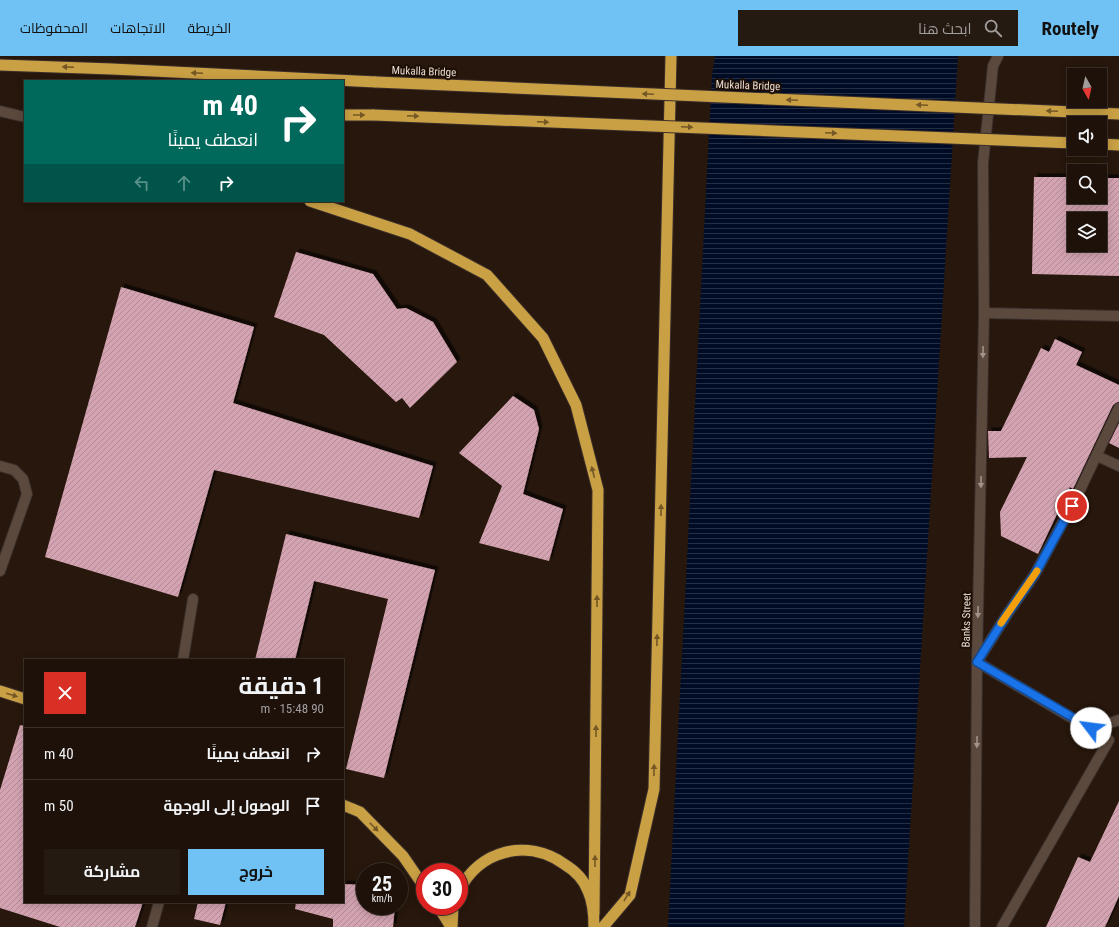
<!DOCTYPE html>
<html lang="ar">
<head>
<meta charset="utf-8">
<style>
  :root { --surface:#1d1109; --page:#251a12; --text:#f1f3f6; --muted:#a09d9c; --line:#3b312a; --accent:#70c2f4 }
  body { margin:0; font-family:"Roboto Condensed",Cairo,sans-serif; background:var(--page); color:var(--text); direction:rtl; height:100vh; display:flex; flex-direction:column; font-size:15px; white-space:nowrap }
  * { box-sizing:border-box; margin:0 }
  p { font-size:13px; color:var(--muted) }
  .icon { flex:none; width:22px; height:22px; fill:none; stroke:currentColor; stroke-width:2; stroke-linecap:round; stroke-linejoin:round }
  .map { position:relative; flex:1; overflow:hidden; direction:ltr }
  .panel { position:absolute; left:24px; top:603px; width:320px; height:244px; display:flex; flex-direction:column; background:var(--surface); border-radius:0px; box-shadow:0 2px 10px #0003,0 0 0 1px var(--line); direction:rtl }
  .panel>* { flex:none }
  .banner { position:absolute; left:24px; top:24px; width:320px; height:122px; border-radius:0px; box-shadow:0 2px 10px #0003,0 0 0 1px var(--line); direction:rtl; background:#00695c; color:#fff; overflow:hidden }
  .needle { width:26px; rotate:172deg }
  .buttons { position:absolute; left:1067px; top:12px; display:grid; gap:8px }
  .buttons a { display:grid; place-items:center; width:40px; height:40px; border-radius:0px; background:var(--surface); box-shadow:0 2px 10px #0003,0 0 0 1px var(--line); font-size:20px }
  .speed { position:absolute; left:356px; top:807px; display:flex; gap:8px; font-size:20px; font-weight:700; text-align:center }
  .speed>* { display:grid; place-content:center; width:52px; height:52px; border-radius:50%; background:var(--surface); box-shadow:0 2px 10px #0003,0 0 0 1px var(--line); line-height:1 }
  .speed small { font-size:10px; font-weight:400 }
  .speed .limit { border:6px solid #d22; background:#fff; color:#111 }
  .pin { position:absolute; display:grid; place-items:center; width:34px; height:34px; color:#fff; margin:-17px; border:2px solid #fff; border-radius:50%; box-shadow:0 1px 4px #0007 }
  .me { position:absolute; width:44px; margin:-22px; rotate:300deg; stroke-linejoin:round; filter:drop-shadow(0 0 3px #0008) }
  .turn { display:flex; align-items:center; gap:14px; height:84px; padding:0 20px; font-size:18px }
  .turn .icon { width:52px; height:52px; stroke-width:2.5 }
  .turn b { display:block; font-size:28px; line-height:34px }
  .lanes { display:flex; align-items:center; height:38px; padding:0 20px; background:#0003; justify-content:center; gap:20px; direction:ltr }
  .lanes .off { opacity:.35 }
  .round { display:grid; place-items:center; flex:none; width:42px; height:42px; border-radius:0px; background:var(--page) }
  .head { display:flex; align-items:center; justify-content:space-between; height:68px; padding:0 20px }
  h1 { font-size:24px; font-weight:700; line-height:30px }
  .button { display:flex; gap:8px; margin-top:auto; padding:8px 20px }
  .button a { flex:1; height:46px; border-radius:0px; background:var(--accent); color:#111; font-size:16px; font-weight:700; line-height:46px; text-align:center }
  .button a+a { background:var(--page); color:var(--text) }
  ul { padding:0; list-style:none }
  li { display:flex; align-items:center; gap:12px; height:52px; padding:0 20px; border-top:1px solid var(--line) }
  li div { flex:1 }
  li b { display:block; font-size:15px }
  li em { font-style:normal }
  header { display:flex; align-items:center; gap:24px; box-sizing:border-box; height:56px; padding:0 20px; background:var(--accent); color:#111 }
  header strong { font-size:19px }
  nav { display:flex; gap:22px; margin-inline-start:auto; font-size:14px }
  .search { width:280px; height:36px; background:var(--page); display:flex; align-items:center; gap:10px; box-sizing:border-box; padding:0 14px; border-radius:0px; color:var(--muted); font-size:15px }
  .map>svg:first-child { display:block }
</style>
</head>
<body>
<header>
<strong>Routely</strong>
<div class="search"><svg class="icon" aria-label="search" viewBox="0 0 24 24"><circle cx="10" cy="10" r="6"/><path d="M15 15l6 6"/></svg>ابحث هنا</div>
<nav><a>الخريطة</a><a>الاتجاهات</a><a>المحفوظات</a></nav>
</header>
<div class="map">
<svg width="1119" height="871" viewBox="0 0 1119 871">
  <defs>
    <pattern id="water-rules" width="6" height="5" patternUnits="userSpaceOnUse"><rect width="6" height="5" fill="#000c25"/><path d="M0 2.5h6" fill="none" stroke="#252f44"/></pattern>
    <pattern id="building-hatch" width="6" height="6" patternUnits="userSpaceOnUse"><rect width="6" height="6" fill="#d4a3b1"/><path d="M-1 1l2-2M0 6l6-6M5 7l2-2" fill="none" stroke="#b08b95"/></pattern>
    <filter id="shadow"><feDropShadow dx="3.5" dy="-3.5" stdDeviation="0" flood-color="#0009"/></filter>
  </defs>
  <rect width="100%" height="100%" fill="#27170c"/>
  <!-- water -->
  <polygon fill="url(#water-rules)" points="715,0 958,0 904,871 668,871 712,19"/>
  <!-- building -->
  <g fill="url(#building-hatch)" fill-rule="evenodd" filter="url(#shadow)">
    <path d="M1034,121H1074V141H1100V122H1119V220L1032,218ZM1074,163H1100V189H1074Z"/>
    <polygon points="296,196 373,218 397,253 406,252 433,266 457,306 410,352 402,342 396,346 324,279 274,261"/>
    <polygon points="121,231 254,271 233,347 433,410 419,462 214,414 178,541 45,501"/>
    <polygon points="1055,283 1082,296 1076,309 1119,329 1119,346 1113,349 1073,433 1070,431 1038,498 1001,480 1000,456 1027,401 989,402 988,375 1001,375 1041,292 1049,296"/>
    <polygon points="513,340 534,354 539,373 523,438 563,453 549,505 479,487 502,430 459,397"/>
    <polygon points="1119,367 1119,392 1109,387"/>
    <polygon points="286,478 435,514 384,722 346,713 388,543 314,525 295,604 255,604"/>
    <polygon points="20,669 25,670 25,846 143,846 135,871 60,871 0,852 0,734"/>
    <polygon points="1119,745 1119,840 1105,871 1046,871 1078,801 1090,806"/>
    <polygon points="343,828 365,829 365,850 395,850 393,871 333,871 333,863 295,853 296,846 343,846"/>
    <polygon points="198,846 226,846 220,869 194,863"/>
  </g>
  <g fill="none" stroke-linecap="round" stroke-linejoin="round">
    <defs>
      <g id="service">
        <polyline points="0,55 25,61"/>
        <polyline points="0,410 14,414 23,423 27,438 0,515"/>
      </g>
      <g id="minor">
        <polyline points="1097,400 1119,410"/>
        <polyline points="183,604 193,543"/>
        <polyline points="1091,673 1119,664"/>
        <polyline points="152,871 159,846"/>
        <polyline points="1002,871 1109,684 977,606 1008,557 1035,518 1079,436 1119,352"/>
      </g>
      <polyline id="tertiary" points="984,257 1119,260"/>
      <polyline id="secondary" points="975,871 977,606 984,257 983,107 993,10 998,0"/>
      <g id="trunk">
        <polyline points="0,9 112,13 376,26"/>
        <polyline points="343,59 374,59"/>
        <polyline points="1100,88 1119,89"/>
        <polyline points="310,145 410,178 487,219 543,282 576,349 598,434 594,858"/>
        <polyline points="0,635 25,643"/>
        <polyline points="343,749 360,756 403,800 425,832"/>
        <path d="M459,835C479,794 527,782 564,808C574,814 584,824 588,835C593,846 594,859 594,871"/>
        <polyline points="438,850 451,871"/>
        <polyline points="452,871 453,850"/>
        <polyline points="603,871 630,839 654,733 671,0"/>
      </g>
    </defs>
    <!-- service casing -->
    <use href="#service" stroke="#3a2e2b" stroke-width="12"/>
    <!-- minor casing -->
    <use href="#minor" stroke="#3a2e2b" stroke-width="12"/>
    <!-- tertiary casing -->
    <use href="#tertiary" stroke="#3a2e2b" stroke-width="12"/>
    <!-- secondary casing -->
    <use href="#secondary" stroke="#3a2e2b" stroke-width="12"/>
    <!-- trunk casing -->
    <use href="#trunk" stroke="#3a2e2b" stroke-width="13"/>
    <!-- service -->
    <use href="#service" stroke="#5c493d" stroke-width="10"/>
    <!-- minor -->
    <use href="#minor" stroke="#5c493d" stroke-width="10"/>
    <!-- tertiary -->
    <use href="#tertiary" stroke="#5c493d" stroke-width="10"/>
    <!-- secondary -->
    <use href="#secondary" stroke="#5c493d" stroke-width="10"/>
    <!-- trunk -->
    <use href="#trunk" stroke="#caa044" stroke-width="11"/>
    <defs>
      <g id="trunk-bridge">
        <polyline points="376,26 1119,58"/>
        <polyline points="374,59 1074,87"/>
      </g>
    </defs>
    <!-- trunk-bridge casing -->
    <use href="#trunk-bridge" stroke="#3a2e2b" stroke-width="13" stroke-linecap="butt"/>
    <!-- trunk-bridge -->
    <use href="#trunk-bridge" stroke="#caa044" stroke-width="11"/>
  </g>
  <!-- one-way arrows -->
  <defs><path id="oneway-solid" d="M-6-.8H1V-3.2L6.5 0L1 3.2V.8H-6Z"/></defs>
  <g fill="#745724">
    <use href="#oneway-solid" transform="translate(68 11) rotate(-178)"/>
    <use href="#oneway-solid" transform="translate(197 17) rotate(-177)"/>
    <use href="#oneway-solid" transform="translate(648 38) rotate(-178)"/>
    <use href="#oneway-solid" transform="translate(792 44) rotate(-178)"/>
    <use href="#oneway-solid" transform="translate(922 49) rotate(-178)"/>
    <use href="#oneway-solid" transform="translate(1052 55) rotate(-178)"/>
    <use href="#oneway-solid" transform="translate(359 59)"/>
    <use href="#oneway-solid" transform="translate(413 60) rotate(2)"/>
    <use href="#oneway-solid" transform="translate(543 66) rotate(2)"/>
    <use href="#oneway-solid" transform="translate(687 71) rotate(2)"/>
    <use href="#oneway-solid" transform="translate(831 77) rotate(2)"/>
    <use href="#oneway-solid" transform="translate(593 416) rotate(-104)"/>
    <use href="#oneway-solid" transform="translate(661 454) rotate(-89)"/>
    <use href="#oneway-solid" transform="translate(597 545) rotate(-90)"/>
    <use href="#oneway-solid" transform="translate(657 584) rotate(-89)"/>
    <use href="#oneway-solid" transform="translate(12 639) rotate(17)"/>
    <use href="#oneway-solid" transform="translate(596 675) rotate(-90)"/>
    <use href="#oneway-solid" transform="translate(654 714) rotate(-89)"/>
    <use href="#oneway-solid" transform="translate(374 771) rotate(46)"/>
    <use href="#oneway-solid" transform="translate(595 805) rotate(-90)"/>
    <use href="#oneway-solid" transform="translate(627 840) rotate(-58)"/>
  </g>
  <g fill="#a29289">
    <use href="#oneway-solid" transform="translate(983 296) rotate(91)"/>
    <use href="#oneway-solid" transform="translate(981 426) rotate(91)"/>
    <use href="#oneway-solid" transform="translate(978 556) rotate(91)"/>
    <use href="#oneway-solid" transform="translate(977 686) rotate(91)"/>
  </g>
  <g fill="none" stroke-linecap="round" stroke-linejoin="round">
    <defs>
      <polyline id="route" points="1072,450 1035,518 1008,557 977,606 1091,672"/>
    </defs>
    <!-- route casing -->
    <use href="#route" stroke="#114b97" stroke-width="10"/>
    <!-- route -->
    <use href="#route" stroke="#1a73e8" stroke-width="7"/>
    <!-- slow -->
    <polyline stroke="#f59e0b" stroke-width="7" points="1001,567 1037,515"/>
  </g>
  <g text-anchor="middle" stroke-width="4" stroke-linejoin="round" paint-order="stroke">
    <!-- street labels -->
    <g font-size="11" fill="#e8dcd5" stroke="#1d0e04">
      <text transform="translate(424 15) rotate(2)" y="4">Mukalla Bridge</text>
      <text transform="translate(748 29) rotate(2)" y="4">Mukalla Bridge</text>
      <text transform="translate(966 564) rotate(-89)" y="4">Banks Street</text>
    </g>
  </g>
</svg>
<div class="buttons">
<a><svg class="needle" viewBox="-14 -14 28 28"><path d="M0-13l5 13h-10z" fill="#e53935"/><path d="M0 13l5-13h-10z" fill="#a09d9c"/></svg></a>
<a><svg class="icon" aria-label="sound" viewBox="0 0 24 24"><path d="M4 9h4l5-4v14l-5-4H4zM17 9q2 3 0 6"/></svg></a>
<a><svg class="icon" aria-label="search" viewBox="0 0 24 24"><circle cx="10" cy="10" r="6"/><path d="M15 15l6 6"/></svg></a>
<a><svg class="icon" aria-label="layers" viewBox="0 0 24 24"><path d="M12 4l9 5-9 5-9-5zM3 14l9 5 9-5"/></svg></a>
</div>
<div class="speed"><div>25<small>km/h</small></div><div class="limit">30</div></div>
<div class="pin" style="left:1072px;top:450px;background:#d93025"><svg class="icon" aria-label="arrive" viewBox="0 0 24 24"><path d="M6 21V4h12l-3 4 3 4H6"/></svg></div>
<svg class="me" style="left:1091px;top:672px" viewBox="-20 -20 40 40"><circle r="19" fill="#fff"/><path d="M0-13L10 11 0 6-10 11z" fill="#1a73e8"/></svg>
<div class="banner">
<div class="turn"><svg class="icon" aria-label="right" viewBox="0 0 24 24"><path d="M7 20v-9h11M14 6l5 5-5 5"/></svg><div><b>40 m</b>انعطف يمينًا</div></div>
<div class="lanes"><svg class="icon off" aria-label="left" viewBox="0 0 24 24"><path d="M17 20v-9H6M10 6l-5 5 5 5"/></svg><svg class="icon off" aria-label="ahead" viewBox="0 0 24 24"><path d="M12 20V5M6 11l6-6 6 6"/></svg><svg class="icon" aria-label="right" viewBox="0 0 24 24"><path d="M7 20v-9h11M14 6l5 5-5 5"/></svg></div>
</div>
<section class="panel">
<div class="head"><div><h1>1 دقيقة</h1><p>90 m · 15:48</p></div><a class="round" style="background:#d93025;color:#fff"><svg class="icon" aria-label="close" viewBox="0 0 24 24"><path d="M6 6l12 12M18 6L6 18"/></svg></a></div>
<ul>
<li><svg class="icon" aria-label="right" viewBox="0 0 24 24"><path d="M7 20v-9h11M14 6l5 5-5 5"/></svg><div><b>انعطف يمينًا</b></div><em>40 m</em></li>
<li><svg class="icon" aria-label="arrive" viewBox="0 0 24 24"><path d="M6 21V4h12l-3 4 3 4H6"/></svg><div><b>الوصول إلى الوجهة</b></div><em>50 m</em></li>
</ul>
<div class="button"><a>خروج</a><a>مشاركة</a></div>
</section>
</div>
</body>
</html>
